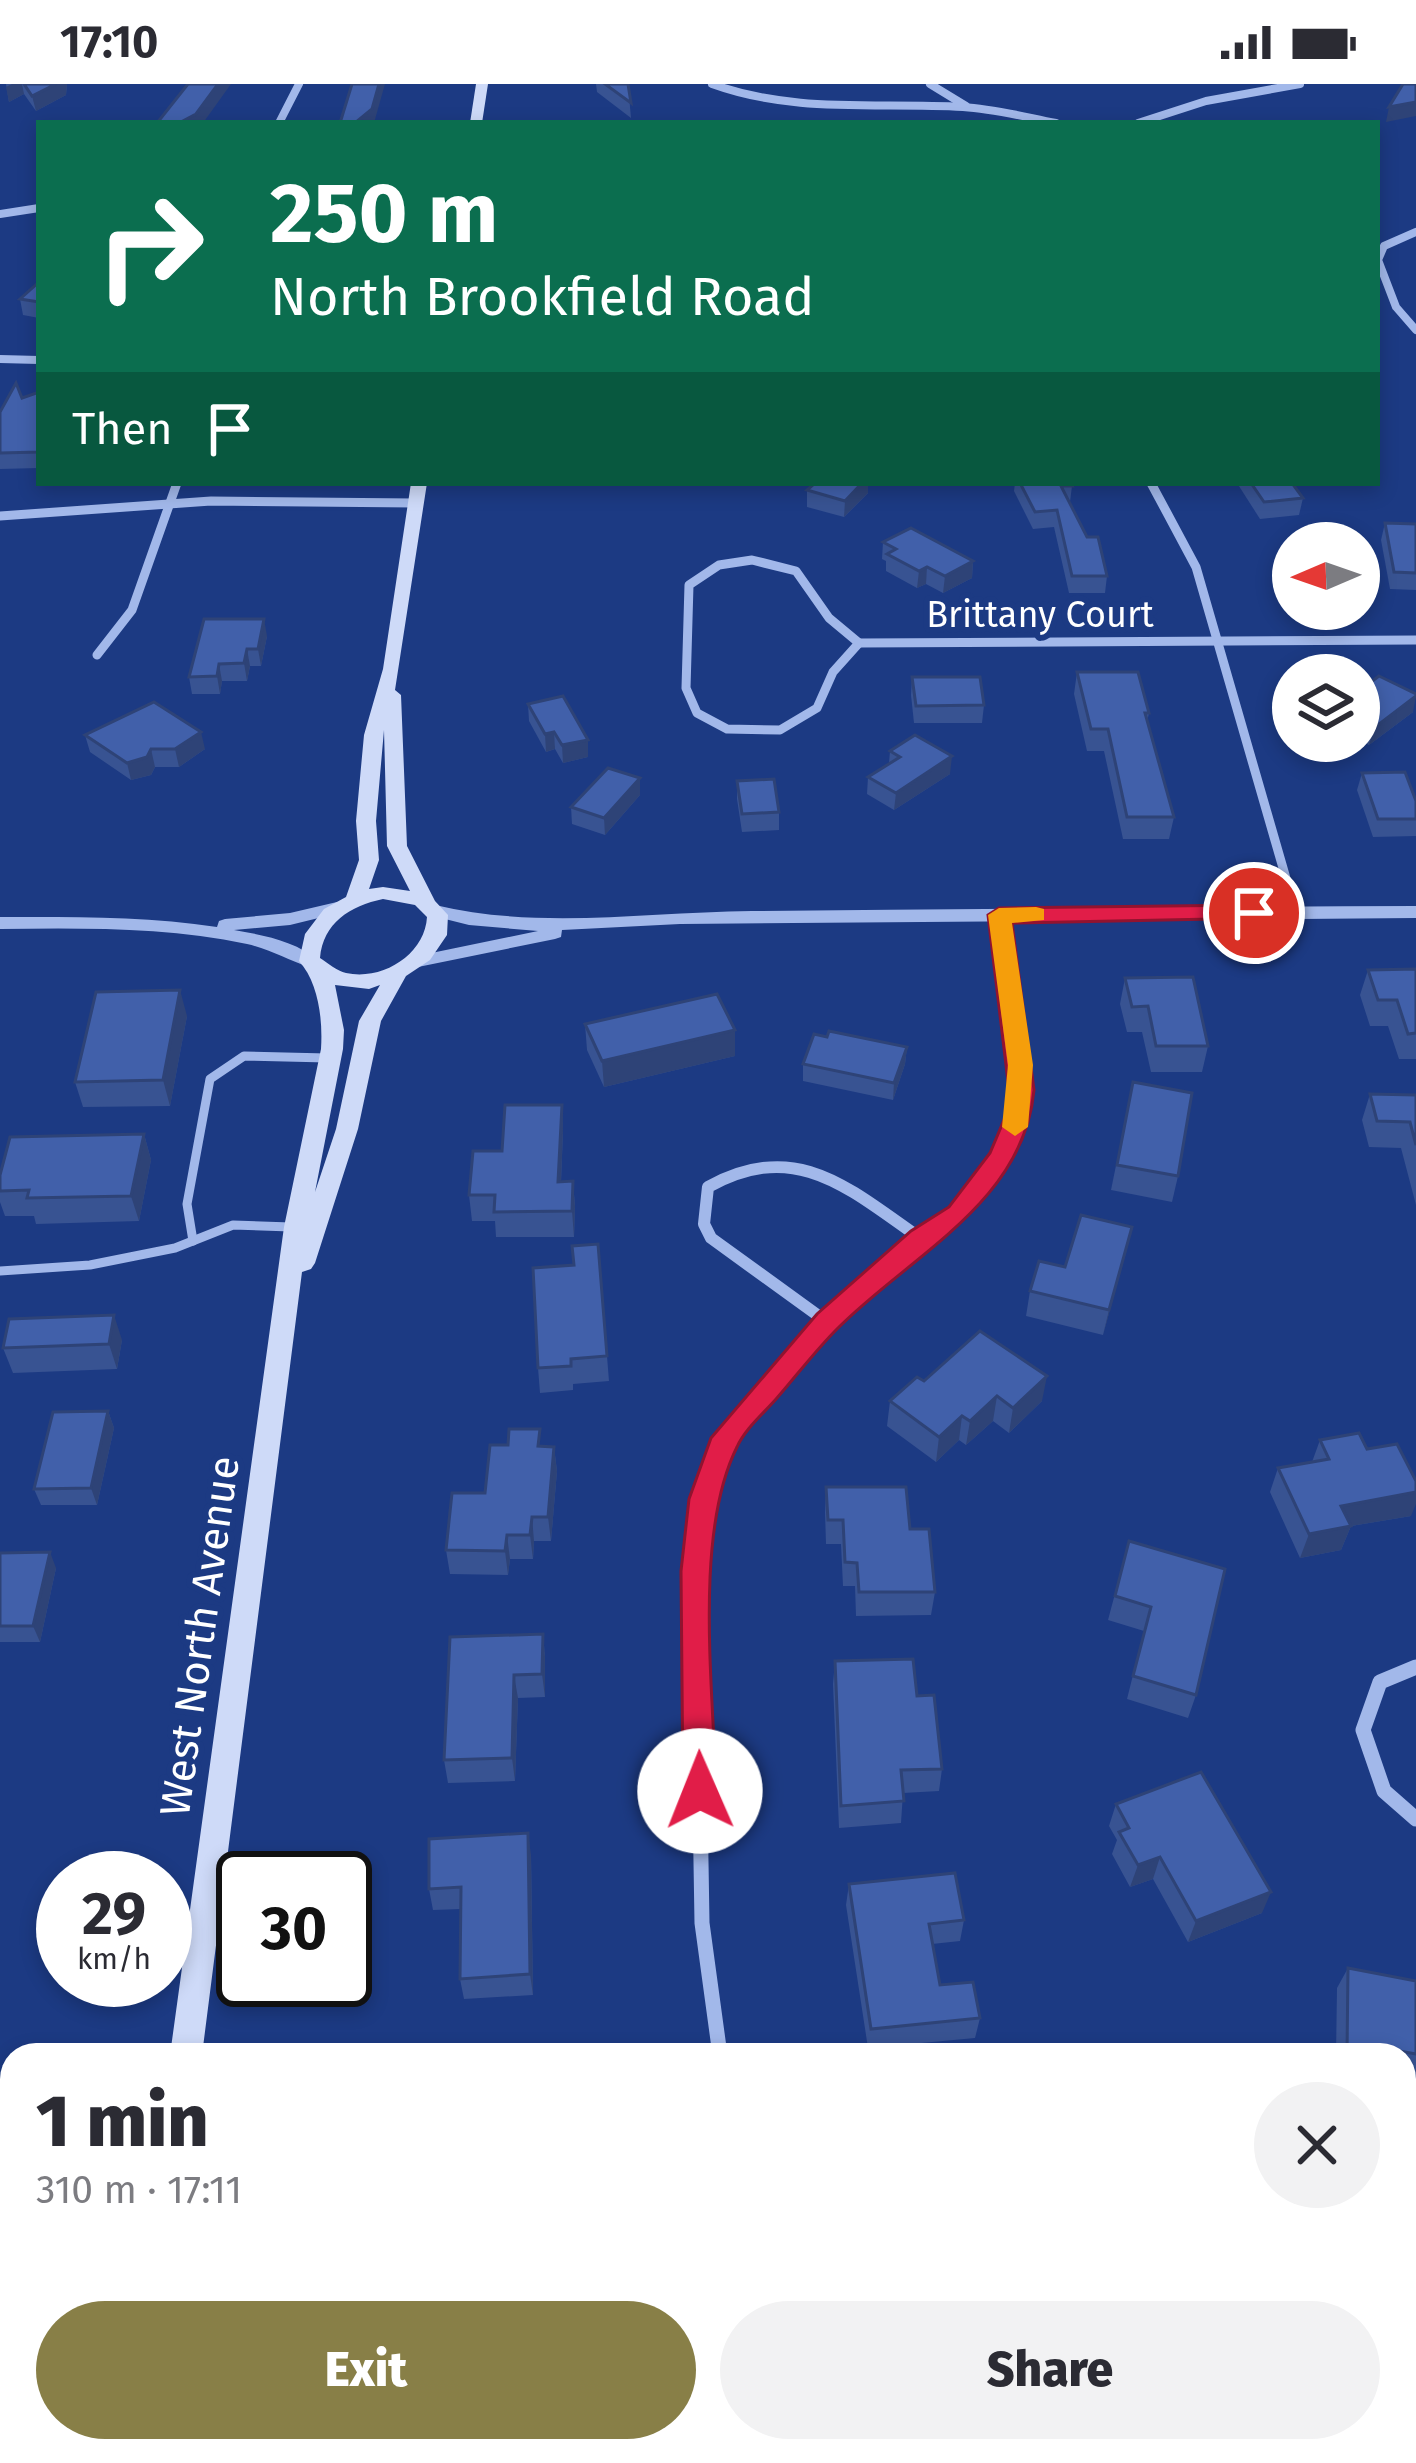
<!DOCTYPE html>
<html lang="en">
<head>
<meta charset="utf-8">
<style>
  :root { --surface:#fff; --page:#f2f2f3; --text:#2b2b33; --muted:#7c7c81; --accent:#887f47 }
  body { margin:0; font-family:"Fira Sans",sans-serif; background:var(--page); color:var(--text); height:100vh; display:flex; flex-direction:column; font-size:45px; white-space:nowrap }
  * { box-sizing:border-box; margin:0 }
  p { font-size:39px; color:var(--muted) }
  .icon { flex:none; width:66px; height:66px; fill:none; stroke:currentColor; stroke-width:2; stroke-linecap:round; stroke-linejoin:round }
  .map { position:relative; flex:1; overflow:hidden }
  .sheet { position:absolute; left:0px; top:1959px; width:1416px; height:420px; display:flex; flex-direction:column; background:var(--surface); border-radius:36px 36px 0 0; box-shadow:0 6px 18px #0003 }
  .sheet>* { flex:none }
  .guide { position:absolute; left:36px; top:36px; width:1344px; height:366px; border-radius:0px; box-shadow:0 6px 18px #0003; background:#0b6e4f; color:#fff; overflow:hidden }
  .needle { width:78px; rotate:268deg }
  .tools { position:absolute; left:1272px; top:438px; display:grid; gap:24px }
  .tools a { display:grid; place-items:center; width:108px; height:108px; border-radius:50%; background:var(--surface); box-shadow:0 6px 18px #0003; font-size:60px }
  .speed { position:absolute; left:36px; top:1767px; display:flex; gap:24px; font-size:60px; font-weight:700; text-align:center }
  .speed>* { display:grid; place-content:center; width:156px; height:156px; border-radius:50%; background:var(--surface); box-shadow:0 6px 18px #0003; line-height:1 }
  .speed small { font-size:30px; font-weight:400 }
  .speed .limit { border:6px solid #111; border-radius:18px; background:#fff; color:#111 }
  .pin { position:absolute; display:grid; place-items:center; width:102px; height:102px; color:#fff; margin:-51px; border:6px solid #fff; border-radius:50%; box-shadow:0 3px 12px #0007 }
  .me { position:absolute; width:132px; margin:-66px; rotate:359deg; stroke-linejoin:round; filter:drop-shadow(0 0 9px #0008) }
  .turn { display:flex; align-items:center; gap:42px; height:252px; padding:0 36px; font-size:54px }
  .turn .icon { width:156px; height:156px; stroke-width:2.5 }
  .turn b { display:block; font-size:84px; line-height:102px }
  .then { display:flex; align-items:center; height:114px; padding:0 36px; background:#0003; gap:24px; font-size:45px }
  .round { display:grid; place-items:center; flex:none; width:126px; height:126px; border-radius:63px; background:var(--page) }
  .summary { display:flex; align-items:center; justify-content:space-between; height:204px; padding:0 36px }
  h1 { font-size:72px; font-weight:800; line-height:90px }
  .button { display:flex; gap:24px; margin-top:auto; padding:24px 36px }
  .button a { flex:1; height:138px; border-radius:72px; background:var(--accent); color:#fff; font-size:48px; font-weight:800; line-height:138px; text-align:center }
  .button a+a { background:var(--page); color:var(--text) }
  .status { display:flex; justify-content:space-between; align-items:center; height:84px; padding:0 60px; background:var(--surface); direction:ltr }
  .status svg { height:33px; fill:currentColor }
  .map>svg:first-child { display:block }
</style>
</head>
<body>
<div class="status"><b>17:10</b><svg viewBox="0 0 49 12"><path d="M0 12V9h3v3zM5 12V6h3v6zM10 12V3h3v9zM15 12V0h3v12zM26 1h20v11H26zM47 4h2v5h-2z"/></svg></div>
<div class="map">
<svg width="1416" height="2379" viewBox="0 0 1416 2379">
  <rect width="100%" height="100%" fill="#1c3a83"/>
  <g fill="none" stroke-linecap="round" stroke-linejoin="round">
    <!-- service -->
    <g stroke="#a2b8ea" stroke-width="9">
      <polyline points="193,1157 187,1120 210,995 244,972 327,974"/>
      <polyline points="0,1187 90,1181 175,1164 233,1141 291,1143"/>
    </g>
    <!-- minor-far3 -->
    <g stroke="#a2b8ea" stroke-width="8">
      <path d="M712,0C795,30 877,18 963,23C995,25 1025,33 1056,39"/>
      <polyline points="930,0 966,22"/>
      <polyline points="279,39 299,0"/>
      <polyline points="1138,39 1206,17 1300,0"/>
      <polyline points="0,130 39,124"/>
      <polyline points="1416,148 1384,162 1378,176 1396,223 1416,246"/>
      <polyline points="0,275 39,276"/>
    </g>
    <!-- minor-far2 -->
    <g stroke="#a2b8ea" stroke-width="9">
      <polyline points="1151,399 1196,483 1296,829"/>
      <polyline points="0,432 211,417 415,419"/>
      <polygon points="752,476 796,487 829,534 859,559 833,588 817,624 780,646 727,645 697,629 686,604 689,501 719,481"/>
      <polyline points="859,559 1416,556"/>
      <polyline points="97,571 132,526 177,399"/>
      <polyline points="999,831 1006,887"/>
    </g>
    <!-- minor-far1 -->
    <g stroke="#a2b8ea" stroke-width="12">
      <path d="M827,1238L711,1154L704,1140L708,1103C796,1054 848,1104 920,1154"/>
      <polyline points="697,1537 696,1488 704,1415 725,1355 827,1238 920,1154 958,1130 984,1100 1013,1049 1021,1005 1006,884"/>
    </g>
    <!-- minor -->
    <g stroke="#a2b8ea" stroke-width="15">
      <polyline points="697,1534 702,1839 720,1971"/>
      <polyline points="1416,1583 1380,1598 1363,1646 1384,1707 1416,1735"/>
      <polyline points="931,2367 942,2379"/>
    </g>
    <!-- tertiary -->
    <g fill="#a2b8ea" fill-rule="evenodd">
      <path d="M337,818L346,824L343,828L290,841L234,846C263,851 297,857 318,877L309,883C288,876 269,865 247,860C166,843 82,844 0,845V833C72,833 146,832 217,843L219,837L225,835L290,829Z"/>
      <path d="M435,821C539,846 646,828 752,827C973,825 1195,823 1416,822V834L680,840L562,846L561,853L555,855L418,883L412,881L409,877L412,873L538,847L469,841L429,831L426,827Z"/>
    </g>
    <!-- secondary -->
    <g fill="#cedaf8" fill-rule="evenodd">
      <polygon points="476,0 488,0 482,39 470,39"/>
      <path d="M411,399H427L395,606L401,611L407,762L435,817L448,831L447,851L430,876L406,892L381,937L358,1045L315,1179L311,1185L302,1188L202,1971H170L284,1143L321,965C323,934 318,898 299,877L305,850L324,825L346,813L359,776L356,737L364,651L383,585ZM384,646L387,762L410,807L383,803L369,805L379,776L376,737ZM383,815L415,821L427,833C425,870 383,897 346,889C337,887 328,879 320,874C323,839 350,822 383,815ZM335,901L369,905L380,901L359,937L336,1045L315,1108L343,965L344,946Z"/>
      <polygon points="116,2367 152,2367 150,2379 114,2379"/>
    </g>
  </g>
  <!-- wall -->
  <g fill="#385392">
    <polygon points="6,0 67,0 66,11 36,27 24,10 9,18"/>
    <polygon points="596,0 628,0 631,34 597,8"/>
    <polygon points="39,198 39,234 23,231 20,215"/>
    <polygon points="39,308 39,384 0,385 0,328 22,314"/>
    <polygon points="1015,399 1070,399 1072,402 1070,418 1107,492 1105,509 1069,509 1054,443 1033,445 1014,407"/>
    <polygon points="1237,399 1292,399 1303,414 1299,431 1260,435"/>
    <polygon points="807,406 868,409 844,433 807,423"/>
    <polygon points="1385,439 1416,440 1416,506 1390,505 1381,456"/>
    <polygon points="883,458 973,477 972,494 943,509 926,500 917,504 886,487 886,477 882,475"/>
    <polygon points="267,552 261,582 250,582 247,597 222,597 220,610 192,610 189,593"/>
    <polygon points="1077,588 1149,629 1147,638 1174,733 1169,755 1123,755 1104,667 1087,667 1074,610"/>
    <polygon points="912,593 984,621 982,639 914,639 911,611"/>
    <polygon points="1359,607 1413,628 1369,661 1359,656"/>
    <polygon points="528,620 588,673 563,679 555,665 546,668 529,637"/>
    <polygon points="85,651 205,665 179,683 155,683 151,691 131,696 90,668"/>
    <polygon points="890,667 950,690 894,726 867,710 868,693 889,679"/>
    <polygon points="1362,689 1416,717 1416,752 1373,753 1357,706"/>
    <polygon points="737,697 779,728 779,746 742,748 737,715"/>
    <polygon points="640,711 605,751 572,740 571,723"/>
    <polygon points="1416,885 1416,975 1399,975 1388,942 1370,942 1360,911 1368,886"/>
    <polygon points="1125,894 1208,962 1202,988 1151,988 1142,948 1127,948 1120,920"/>
    <polygon points="187,932 170,1022 83,1023 75,998"/>
    <polygon points="585,940 735,972 604,1003 587,966"/>
    <polygon points="907,963 905,980 893,1016 803,997 803,980"/>
    <polygon points="1133,998 1178,1092 1172,1118 1111,1106"/>
    <polygon points="1370,1010 1416,1011 1416,1121 1401,1064 1369,1063 1362,1036"/>
    <polygon points="562,1021 563,1047 561,1098 573,1097 575,1123 574,1153 496,1153 495,1137 472,1137 469,1111 502,1067"/>
    <polygon points="144,1050 151,1076 139,1137 36,1140 34,1132 5,1132 0,1118 0,1091"/>
    <polygon points="1132,1143 1103,1251 1026,1232 1030,1207"/>
    <polygon points="598,1160 609,1297 573,1300 573,1306 540,1309 538,1284 574,1181"/>
    <polygon points="122,1256 117,1285 13,1289 3,1264"/>
    <polygon points="924,1297 1042,1317 1009,1349 993,1337 966,1361 959,1356 936,1378 887,1342 890,1317"/>
    <polygon points="108,1327 114,1344 97,1421 41,1421 34,1405"/>
    <polygon points="1320,1356 1367,1365 1411,1432 1351,1442 1341,1466 1300,1474 1270,1408 1278,1384 1312,1378"/>
    <polygon points="541,1363 554,1363 557,1387 551,1457 534,1457 533,1475 510,1475 508,1491 450,1490 446,1466 485,1409"/>
    <polygon points="826,1403 910,1445 935,1508 931,1531 856,1532 855,1502 843,1502 841,1460 826,1460 825,1428"/>
    <polygon points="1129,1457 1196,1611 1188,1634 1127,1615 1144,1547 1108,1536"/>
    <polygon points="0,1469 56,1484 40,1558 0,1558"/>
    <polygon points="543,1550 545,1573 545,1613 518,1614 515,1697 448,1699 444,1676"/>
    <polygon points="835,1577 917,1612 942,1685 939,1707 903,1709 901,1739 839,1744 833,1600"/>
    <polygon points="1116,1720 1262,1829 1188,1858 1153,1795 1130,1803 1112,1770 1117,1756 1109,1742"/>
    <polygon points="531,1771 533,1911 464,1915 460,1895 461,1825 433,1826 429,1805"/>
    <polygon points="849,1800 964,1836 960,1857 932,1860 940,1901 980,1934 975,1954 868,1964 846,1821"/>
    <polygon points="1348,1884 1416,1897 1416,1992 1404,1990 1404,1971 1336,1971 1337,1904"/>
    <polygon points="1404,2306 1416,2306 1416,2379 1401,2379 1399,2367 1404,2367"/>
    <polygon points="1199,2367 1290,2367 1285,2379 1217,2379"/>
  </g>
  <!-- shaded-wall -->
  <g fill="#2e4377">
    <polygon points="12,0 22,0 24,10 9,18 6,3"/>
    <polygon points="56,0 67,0 66,11 36,27 32,12"/>
    <polygon points="218,0 231,0 203,39 179,39"/>
    <polygon points="379,0 385,0 374,39 355,39"/>
    <polygon points="1416,18 1416,32 1386,38 1389,23"/>
    <polygon points="862,399 868,399 868,409 844,433 845,417"/>
    <polygon points="973,477 972,494 943,509 945,492"/>
    <polygon points="927,483 926,500 917,504 919,487"/>
    <polygon points="264,535 267,552 261,582 258,565"/>
    <polygon points="247,565 250,582 247,597 244,579"/>
    <polygon points="219,580 222,597 220,610 217,592"/>
    <polygon points="1416,612 1413,628 1369,661 1374,644"/>
    <polygon points="201,648 205,665 179,683 175,665"/>
    <polygon points="554,648 555,665 546,668 545,650"/>
    <polygon points="588,656 588,673 563,679 562,661"/>
    <polygon points="151,665 155,683 151,691 131,696 127,679"/>
    <polygon points="952,672 950,690 894,726 896,709"/>
    <polygon points="640,694 640,711 605,751 604,734"/>
    <polygon points="180,906 187,932 170,1022 163,996"/>
    <polygon points="735,946 735,972 604,1003 602,977"/>
    <polygon points="907,963 905,980 893,1016 894,999"/>
    <polygon points="562,1021 563,1047 560,1123 558,1098"/>
    <polygon points="144,1050 151,1076 139,1137 131,1112"/>
    <polygon points="573,1097 575,1123 574,1153 572,1127"/>
    <polygon points="1132,1143 1126,1169 1103,1251 1109,1226"/>
    <polygon points="114,1231 122,1256 117,1285 109,1260"/>
    <polygon points="1047,1292 1042,1317 1009,1349 1013,1324"/>
    <polygon points="997,1312 993,1337 966,1361 970,1337"/>
    <polygon points="108,1327 114,1344 97,1421 91,1404"/>
    <polygon points="962,1332 959,1356 936,1378 939,1353"/>
    <polygon points="554,1363 557,1387 551,1457 548,1433"/>
    <polygon points="1416,1408 1416,1420 1411,1432 1351,1442 1341,1466 1300,1474 1309,1450 1341,1422"/>
    <polygon points="532,1433 534,1457 533,1475 530,1451"/>
    <polygon points="507,1451 510,1475 508,1491 505,1467"/>
    <polygon points="50,1468 56,1484 40,1558 33,1542"/>
    <polygon points="543,1550 545,1573 545,1613 542,1590"/>
    <polygon points="514,1591 518,1614 515,1697 512,1674"/>
    <polygon points="528,1749 531,1771 533,1911 530,1890"/>
    <polygon points="1160,1773 1153,1795 1130,1803 1138,1781"/>
    <polygon points="1271,1808 1262,1829 1188,1858 1196,1837"/>
  </g>
  <!-- building -->
  <g fill="#4160aa" stroke="#2e4377" stroke-width="3">
    <polygon points="24,0 56,0 32,12"/>
    <polygon points="188,0 218,0 196,30 179,39 157,39"/>
    <polygon points="352,0 379,0 372,25 355,39 340,39"/>
    <polygon points="605,0 628,0 631,19"/>
    <polygon points="1403,0 1416,0 1416,18 1389,23"/>
    <polygon points="39,198 39,218 20,215"/>
    <polygon points="16,299 22,314 39,308 39,368 0,369 0,328"/>
    <polygon points="815,399 862,399 845,417 807,406"/>
    <polygon points="1020,399 1070,399 1072,402 1061,402 1087,453 1098,453 1107,492 1072,492 1057,426 1035,428"/>
    <polygon points="1251,399 1292,399 1303,414 1264,418"/>
    <polygon points="1385,439 1416,440 1416,489 1394,488"/>
    <polygon points="911,444 973,477 945,492 927,483 919,487 887,470 896,465 883,458"/>
    <polygon points="204,535 264,535 258,565 247,565 244,579 219,580 217,592 189,593"/>
    <polygon points="1077,588 1138,588 1149,629 1145,629 1174,733 1127,733 1108,645 1091,645"/>
    <polygon points="1379,592 1416,610 1416,612 1374,644 1359,636 1359,607"/>
    <polygon points="912,593 980,593 984,621 916,622"/>
    <polygon points="563,612 588,656 562,661 554,648 545,650 528,620"/>
    <polygon points="154,618 201,648 175,665 151,665 147,673 127,679 85,651"/>
    <polygon points="915,651 952,672 896,709 868,693 900,673 890,667"/>
    <polygon points="608,684 640,694 604,734 571,723"/>
    <polygon points="1405,688 1416,717 1416,735 1378,735 1362,689"/>
    <polygon points="774,695 779,728 742,730 737,697"/>
    <polygon points="1416,885 1416,949 1408,950 1397,916 1378,916 1368,886"/>
    <polygon points="1193,893 1208,962 1156,962 1148,922 1132,923 1125,894"/>
    <polygon points="180,906 163,996 75,998 96,908"/>
    <polygon points="717,910 735,946 602,977 585,940"/>
    <polygon points="829,947 907,963 894,999 803,980 814,950 827,953"/>
    <polygon points="1133,998 1192,1009 1178,1092 1117,1081"/>
    <polygon points="1370,1010 1416,1011 1416,1061 1410,1038 1377,1037"/>
    <polygon points="505,1021 562,1021 558,1098 573,1097 572,1127 494,1128 495,1111 469,1111 473,1067 502,1067"/>
    <polygon points="144,1050 131,1112 27,1114 29,1106 0,1107 0,1091 10,1053"/>
    <polygon points="1081,1131 1132,1143 1109,1226 1030,1207 1039,1177 1065,1183"/>
    <polygon points="598,1160 607,1272 571,1275 571,1282 538,1284 533,1184 574,1181 572,1162"/>
    <polygon points="114,1231 109,1260 3,1264 9,1235"/>
    <polygon points="980,1247 1047,1292 1013,1324 997,1312 970,1337 962,1332 939,1353 890,1317 917,1293 924,1297"/>
    <polygon points="108,1327 91,1404 34,1405 53,1328"/>
    <polygon points="509,1345 540,1345 538,1362 554,1363 548,1433 532,1433 530,1451 507,1451 505,1467 446,1466 452,1409 485,1409 490,1361 508,1361"/>
    <polygon points="1359,1349 1367,1365 1397,1360 1416,1397 1416,1408 1341,1422 1351,1442 1309,1450 1278,1384 1329,1375 1320,1356"/>
    <polygon points="826,1403 906,1403 910,1445 929,1445 935,1508 859,1508 857,1479 845,1478 843,1436 828,1436"/>
    <polygon points="1129,1457 1225,1485 1196,1611 1133,1592 1151,1523 1115,1512"/>
    <polygon points="50,1468 33,1542 0,1542 0,1469"/>
    <polygon points="543,1550 542,1590 514,1591 512,1674 444,1676 450,1553"/>
    <polygon points="913,1575 917,1612 934,1611 942,1685 901,1686 904,1717 841,1722 835,1577"/>
    <polygon points="1201,1688 1271,1808 1196,1837 1160,1773 1138,1781 1119,1748 1129,1744 1116,1720"/>
    <polygon points="528,1749 530,1890 460,1895 461,1803 429,1805 429,1755"/>
    <polygon points="955,1789 964,1836 929,1840 940,1901 973,1898 980,1934 871,1945 849,1800"/>
    <polygon points="1348,1884 1416,1897 1416,1970 1399,1967 1400,1971 1347,1971"/>
    <polygon points="1404,2306 1416,2306 1416,2368"/>
    <polygon points="472,2367 681,2367 687,2379 452,2379"/>
    <polygon points="1230,2367 1290,2367 1285,2379 1249,2379"/>
  </g>
  <!-- route -->
  <path fill="#e11d48" stroke="#92132f" stroke-width="3" d="M1254,821L1265,829L1262,834L1012,839L1034,1006C1024,1119 909,1172 837,1245C816,1266 797,1291 777,1314C764,1329 745,1345 737,1363C693,1451 714,1609 716,1707L712,1718L700,1722L688,1718L683,1707L681,1487L689,1415L711,1354L817,1230L911,1147L949,1123L990,1069L1006,1031L1009,1006L988,831L999,824Z"/>
  <!-- slow -->
  <polygon fill="#f59e0b" points="1036,823 1044,825 1044,836 1012,839 1033,981 1028,1043 1015,1052 1002,1043 1008,981 988,831 999,824"/>
  <g text-anchor="middle" stroke-width="12" stroke-linejoin="round" paint-order="stroke">
    <!-- far-street labels -->
    <g font-size="36" fill="#fff" stroke="#1c3a83">
      <text x="1040" y="543">Brittany Court</text>
    </g>
    <!-- street labels -->
    <g font-size="42" fill="#fff" stroke="#1c3a83">
      <text transform="translate(199 1552) rotate(-82)" y="15">West North Avenue</text>
    </g>
  </g>
</svg>
<div class="tools">
<a><svg class="needle" viewBox="-14 -14 28 28"><path d="M0-13l5 13h-10z" fill="#e53935"/><path d="M0 13l5-13h-10z" fill="#7c7c81"/></svg></a>
<a><svg class="icon" aria-label="layers" viewBox="0 0 24 24"><path d="M12 4l9 5-9 5-9-5zM3 14l9 5 9-5"/></svg></a>
</div>
<div class="speed"><div>29<small>km/h</small></div><div class="limit">30</div></div>
<div class="pin" style="left:1254px;top:829px;background:#d93025"><svg class="icon" aria-label="arrive" viewBox="0 0 24 24"><path d="M6 21V4h12l-3 4 3 4H6"/></svg></div>
<svg class="me" style="left:700px;top:1707px" viewBox="-20 -20 40 40"><circle r="19" fill="#fff"/><path d="M0-13L10 11 0 6-10 11z" fill="#e11d48"/></svg>
<div class="guide">
<div class="turn"><svg class="icon" aria-label="right" viewBox="0 0 24 24"><path d="M7 20v-9h11M14 6l5 5-5 5"/></svg><div><b>250 m</b>North Brookfield Road</div></div>
<div class="then">Then<svg class="icon" aria-label="arrive" viewBox="0 0 24 24"><path d="M6 21V4h12l-3 4 3 4H6"/></svg></div>
</div>
<section class="sheet">
<div class="summary"><div><h1>1 min</h1><p>310 m · 17:11</p></div><a class="round"><svg class="icon" aria-label="close" viewBox="0 0 24 24"><path d="M6 6l12 12M18 6L6 18"/></svg></a></div>
<div class="button"><a>Exit</a><a>Share</a></div>
</section>
</div>
</body>
</html>
